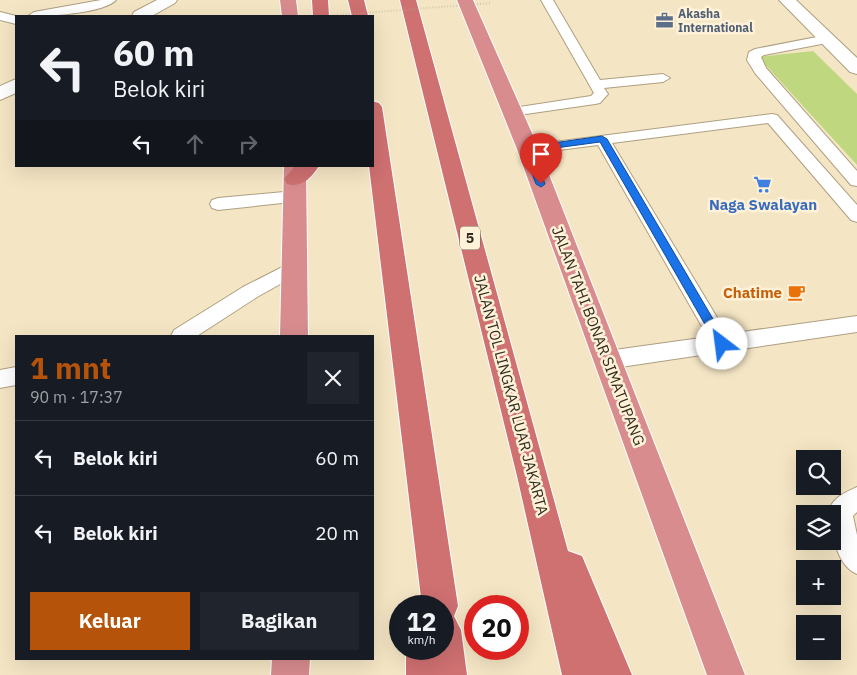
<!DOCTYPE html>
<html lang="id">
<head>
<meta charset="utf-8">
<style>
  :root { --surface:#171b24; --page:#20242c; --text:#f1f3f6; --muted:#9ea1a6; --line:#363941; --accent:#b45309 }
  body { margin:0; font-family:"IBM Plex Sans",sans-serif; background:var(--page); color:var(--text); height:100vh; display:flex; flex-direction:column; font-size:19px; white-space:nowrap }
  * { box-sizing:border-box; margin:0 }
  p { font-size:16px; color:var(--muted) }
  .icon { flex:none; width:28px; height:28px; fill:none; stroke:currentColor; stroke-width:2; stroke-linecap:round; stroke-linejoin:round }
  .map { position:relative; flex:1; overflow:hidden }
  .details { position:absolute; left:15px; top:335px; width:359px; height:325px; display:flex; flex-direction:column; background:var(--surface); border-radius:0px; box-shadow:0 5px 20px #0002 }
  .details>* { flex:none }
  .hud { position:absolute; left:15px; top:15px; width:359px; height:152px; border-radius:0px; box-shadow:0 5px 20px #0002; background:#171b24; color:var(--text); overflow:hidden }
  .controls { position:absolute; left:796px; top:450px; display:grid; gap:10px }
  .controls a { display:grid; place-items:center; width:45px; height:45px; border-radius:0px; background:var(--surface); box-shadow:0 5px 20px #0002; font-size:25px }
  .speed { position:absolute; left:389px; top:595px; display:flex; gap:10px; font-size:25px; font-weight:700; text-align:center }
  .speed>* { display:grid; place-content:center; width:65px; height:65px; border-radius:50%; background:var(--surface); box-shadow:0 5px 20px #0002; line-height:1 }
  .speed small { font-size:12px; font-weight:400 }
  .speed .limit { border:8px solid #d22; background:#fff; color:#111 }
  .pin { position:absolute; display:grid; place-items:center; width:42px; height:42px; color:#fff; margin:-51px -21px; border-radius:50% 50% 50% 0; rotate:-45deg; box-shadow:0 0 5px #0007 }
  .pin .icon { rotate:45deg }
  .me { position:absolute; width:55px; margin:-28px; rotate:330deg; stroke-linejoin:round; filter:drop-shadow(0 0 4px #0008) }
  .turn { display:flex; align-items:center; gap:18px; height:105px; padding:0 15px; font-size:22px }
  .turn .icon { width:65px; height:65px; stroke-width:2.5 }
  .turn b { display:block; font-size:35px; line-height:42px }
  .lanes { display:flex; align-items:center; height:48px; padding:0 15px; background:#0003; justify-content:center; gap:25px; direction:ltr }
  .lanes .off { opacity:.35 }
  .round { display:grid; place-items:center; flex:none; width:52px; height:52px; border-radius:0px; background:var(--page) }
  .overview { display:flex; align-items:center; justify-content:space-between; height:85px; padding:0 15px }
  h1 { font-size:30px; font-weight:800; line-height:38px; color:var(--accent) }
  .primary-button { display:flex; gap:10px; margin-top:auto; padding:10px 15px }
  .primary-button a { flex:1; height:58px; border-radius:0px; background:var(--accent); color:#fff; font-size:20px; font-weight:800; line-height:58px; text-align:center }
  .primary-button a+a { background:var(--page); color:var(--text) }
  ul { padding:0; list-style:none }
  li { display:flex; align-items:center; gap:15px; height:75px; padding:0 15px; border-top:1px solid var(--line) }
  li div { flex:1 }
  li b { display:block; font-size:19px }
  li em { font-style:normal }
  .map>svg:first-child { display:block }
</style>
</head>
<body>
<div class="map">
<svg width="857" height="675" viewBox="0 0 857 675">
  <rect width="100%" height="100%" fill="#f4e5c4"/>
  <!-- green -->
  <polygon fill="#bfd77f" points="813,51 857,94 857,165 758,57"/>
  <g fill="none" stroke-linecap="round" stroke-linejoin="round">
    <defs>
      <g id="service">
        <path d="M101,0H116C105,13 45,17 28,16L34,12Z"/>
        <polygon points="541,0 553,0 600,80 663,74 670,78 663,82 604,88 608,94 600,103 595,104 512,116 507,115 505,112 507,109 591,96 594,93"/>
        <polygon points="0,12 16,16 16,24 0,20"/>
        <polygon points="827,35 832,36 833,39 832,42 764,55 761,57 766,68 857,171 857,186 851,185 755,73 747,60 749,52 755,49"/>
        <polygon points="772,114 777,115 857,205 857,222 851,220 768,123 612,143 727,334 857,316 857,332 607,369 600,366 597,360 600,354 607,351 708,337 598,145 528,154 523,152 520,149 523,146"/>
        <polygon points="295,191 301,193 303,197 301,201 218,210 212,208 210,204 212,200 218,198"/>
        <polygon points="294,261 300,263 303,268 300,273 257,297 197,336 171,336 174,330 243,287"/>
        <polygon points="16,367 16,385 0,388 0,370"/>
        <path d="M857,487V512L853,516L857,535V574C836,565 832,534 832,514H828C831,498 844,493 857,487Z"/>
      </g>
      <g id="minor">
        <polygon points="157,0 177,0 175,3 152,16 132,16 134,12"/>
        <polygon points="779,0 796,0 857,58 857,74 850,72"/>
        <polygon points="16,79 16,93 0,100 0,86"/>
      </g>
      <g id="trunk">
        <polygon points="280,0 296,0 298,16 282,16"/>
        <polygon points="457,0 473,0 539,149 745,675 707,675 517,149"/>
        <polygon points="284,166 306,166 308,336 280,336"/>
        <polygon points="272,659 310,659 309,675 271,675"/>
      </g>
      <g id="motorway">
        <polygon points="312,0 328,0 329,16 313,16"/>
        <polygon points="348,0 364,0 368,16 352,16"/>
        <polygon points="400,0 416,0 568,551 582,556 632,675 562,675 517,476"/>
        <polygon points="372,101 379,103 382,107 458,606 454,616 461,630 467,675 406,675 406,649 442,649 442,606 422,606 369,166 372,166"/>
        <path d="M295,166H319C311,178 302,188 287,184L284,179Z"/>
      </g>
    </defs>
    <!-- service casing -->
    <use href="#service" stroke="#ae9f80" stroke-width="2"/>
    <!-- minor casing -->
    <use href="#minor" stroke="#ae9f80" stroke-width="2"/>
    <!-- trunk casing -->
    <use href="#trunk" stroke="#fff" stroke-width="2"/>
    <!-- motorway casing -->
    <use href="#motorway" stroke="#fff" stroke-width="2"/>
    <!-- service -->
    <use href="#service" fill="#fff" fill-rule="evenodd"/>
    <!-- minor -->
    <use href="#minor" fill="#fff" fill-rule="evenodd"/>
    <!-- trunk -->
    <use href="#trunk" fill="#d88c8e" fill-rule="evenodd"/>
    <!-- motorway -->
    <use href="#motorway" fill="#cf7071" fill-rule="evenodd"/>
    <!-- path-bridge -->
    <polyline stroke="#b6ab90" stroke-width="2" stroke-dasharray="0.5 2.5" stroke-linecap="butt" points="325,16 492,3"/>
  </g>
  <!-- route -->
  <polygon fill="#1a73e8" stroke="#114b97" points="602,136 607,139 726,341 728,344 726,347 718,347 600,142 533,151 545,184 541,187 536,184 523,149 525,147"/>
  <!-- icons -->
  <defs>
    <symbol id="office-bare" viewBox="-9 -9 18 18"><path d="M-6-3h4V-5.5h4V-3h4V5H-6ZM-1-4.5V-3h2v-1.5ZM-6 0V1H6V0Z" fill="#5c6f8a" stroke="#fff2d8" stroke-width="2.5" paint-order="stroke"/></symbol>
    <symbol id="supermarket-bare" viewBox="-9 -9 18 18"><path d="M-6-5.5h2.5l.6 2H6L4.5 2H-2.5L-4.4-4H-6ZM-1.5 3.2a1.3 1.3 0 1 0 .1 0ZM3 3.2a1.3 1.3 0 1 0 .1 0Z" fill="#3f7fe0" stroke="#fff2d8" stroke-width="2.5" paint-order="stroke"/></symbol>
    <symbol id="cafe-bare" viewBox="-9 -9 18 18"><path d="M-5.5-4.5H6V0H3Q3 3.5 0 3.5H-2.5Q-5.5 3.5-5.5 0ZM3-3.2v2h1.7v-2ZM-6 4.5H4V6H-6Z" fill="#e8710a" stroke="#fff2d8" stroke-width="2.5" paint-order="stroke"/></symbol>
  </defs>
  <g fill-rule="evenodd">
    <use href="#office-bare" x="652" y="8" width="25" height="25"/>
    <use href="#supermarket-bare" x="750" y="172" width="25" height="25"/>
    <use href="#cafe-bare" x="784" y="280" width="25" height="25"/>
  </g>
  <g text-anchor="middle" stroke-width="5" stroke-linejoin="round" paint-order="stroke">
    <!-- far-service labels -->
    <g font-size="12" font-weight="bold" fill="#4e5e75" stroke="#fff2d8" text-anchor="start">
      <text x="678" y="18">Akasha<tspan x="678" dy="14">International</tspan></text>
    </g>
    <!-- shield labels -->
    <rect fill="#fff2d8" stroke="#6f6756" stroke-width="1" x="460" y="226.5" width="20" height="23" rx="4"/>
    <g font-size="14" font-weight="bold" fill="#312c1f">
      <text x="470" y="243">5</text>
    </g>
    <!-- shop labels -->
    <g font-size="15" font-weight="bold" fill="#366cbe" stroke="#fff2d8">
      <text x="763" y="210">Naga Swalayan</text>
    </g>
    <!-- food labels -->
    <g font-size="15" font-weight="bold" fill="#c56008" stroke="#fff2d8" text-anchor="end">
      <text x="782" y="298">Chatime</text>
    </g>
    <!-- street labels -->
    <g font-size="15" fill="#312c1f" stroke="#fff2d8">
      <text transform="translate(598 336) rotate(69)" y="5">JALAN TAHI BONAR SIMATUPANG</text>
      <text transform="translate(511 395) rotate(75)" y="5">JALAN TOL LINGKAR LUAR JAKARTA</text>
    </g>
  </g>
</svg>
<div class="controls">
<a><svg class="icon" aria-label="search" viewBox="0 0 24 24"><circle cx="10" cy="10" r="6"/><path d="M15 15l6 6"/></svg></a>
<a><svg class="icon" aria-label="layers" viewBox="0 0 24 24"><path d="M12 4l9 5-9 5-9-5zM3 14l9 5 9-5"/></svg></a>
<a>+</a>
<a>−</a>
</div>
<div class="speed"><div>12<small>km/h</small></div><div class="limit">20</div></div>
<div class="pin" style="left:541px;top:184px;background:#d93025"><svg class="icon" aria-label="arrive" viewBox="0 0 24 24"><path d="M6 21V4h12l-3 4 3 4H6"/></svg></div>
<svg class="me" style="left:722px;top:344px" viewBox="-20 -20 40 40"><circle r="19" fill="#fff"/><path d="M0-13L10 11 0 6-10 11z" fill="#1a73e8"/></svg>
<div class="hud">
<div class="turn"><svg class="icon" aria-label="left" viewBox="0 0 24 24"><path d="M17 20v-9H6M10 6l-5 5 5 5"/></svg><div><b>60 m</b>Belok kiri</div></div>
<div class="lanes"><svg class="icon" aria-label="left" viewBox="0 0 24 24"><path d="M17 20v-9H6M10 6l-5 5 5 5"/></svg><svg class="icon off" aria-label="ahead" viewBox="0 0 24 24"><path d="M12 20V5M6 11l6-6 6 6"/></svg><svg class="icon off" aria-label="right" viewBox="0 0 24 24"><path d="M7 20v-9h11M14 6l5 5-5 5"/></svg></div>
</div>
<section class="details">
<div class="overview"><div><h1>1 mnt</h1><p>90 m · 17:37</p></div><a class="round"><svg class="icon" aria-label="close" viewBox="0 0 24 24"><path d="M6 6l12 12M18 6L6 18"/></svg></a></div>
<ul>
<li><svg class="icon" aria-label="left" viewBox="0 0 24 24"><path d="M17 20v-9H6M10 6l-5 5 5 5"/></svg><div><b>Belok kiri</b></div><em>60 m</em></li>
<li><svg class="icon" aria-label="left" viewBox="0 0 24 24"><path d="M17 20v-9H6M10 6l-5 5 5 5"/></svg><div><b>Belok kiri</b></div><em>20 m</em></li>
</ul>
<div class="primary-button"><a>Keluar</a><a>Bagikan</a></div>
</section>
</div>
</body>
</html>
